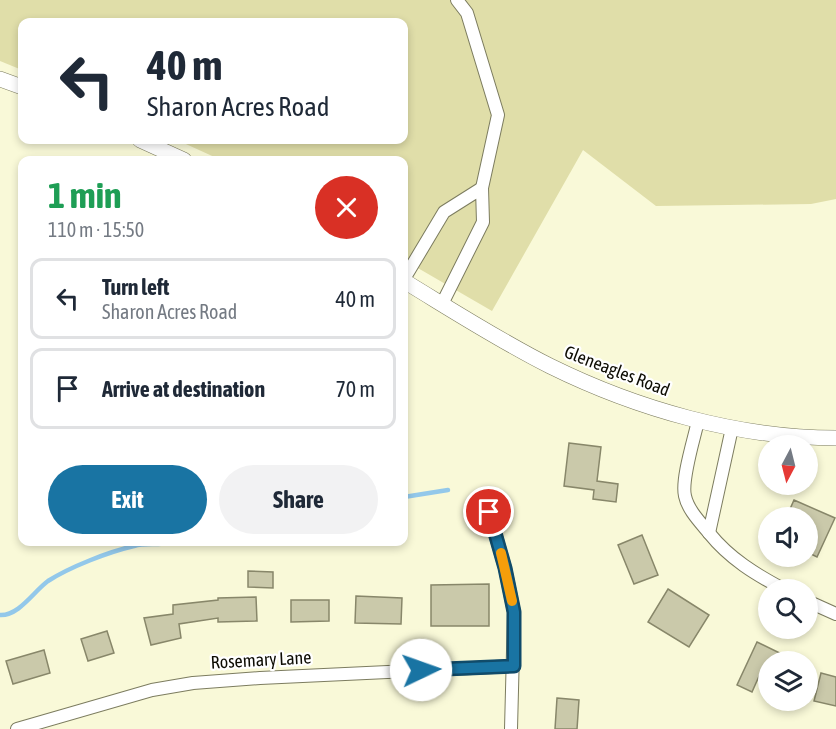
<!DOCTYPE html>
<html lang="en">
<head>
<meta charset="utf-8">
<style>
  :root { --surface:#fff; --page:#f2f2f3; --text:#1f2937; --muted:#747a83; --line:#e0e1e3; --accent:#1974a3 }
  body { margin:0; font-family:"Asap Condensed",sans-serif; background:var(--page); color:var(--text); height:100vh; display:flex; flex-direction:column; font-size:22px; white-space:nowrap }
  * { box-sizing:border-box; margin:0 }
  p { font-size:20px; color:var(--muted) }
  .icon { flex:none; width:33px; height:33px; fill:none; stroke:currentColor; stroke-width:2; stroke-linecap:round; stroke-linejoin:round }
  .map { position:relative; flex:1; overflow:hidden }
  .details { position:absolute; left:18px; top:156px; width:390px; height:390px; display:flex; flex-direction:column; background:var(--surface); border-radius:12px; box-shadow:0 3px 9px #0003 }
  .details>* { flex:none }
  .guide { position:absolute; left:18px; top:18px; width:390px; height:126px; border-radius:12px; box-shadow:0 3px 9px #0003; background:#fff; color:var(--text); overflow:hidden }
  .needle { width:39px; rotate:187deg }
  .buttons { position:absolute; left:758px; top:435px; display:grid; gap:12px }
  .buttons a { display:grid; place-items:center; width:60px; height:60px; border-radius:50%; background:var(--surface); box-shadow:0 3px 9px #0003; font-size:30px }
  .pin { position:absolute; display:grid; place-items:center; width:51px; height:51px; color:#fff; margin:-26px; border:3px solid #fff; border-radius:50%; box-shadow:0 2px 6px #0007 }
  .me { position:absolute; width:66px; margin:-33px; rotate:87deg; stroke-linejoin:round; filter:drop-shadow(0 0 4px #0008) }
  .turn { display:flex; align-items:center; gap:21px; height:126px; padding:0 30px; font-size:27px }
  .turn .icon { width:78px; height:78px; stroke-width:2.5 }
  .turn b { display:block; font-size:42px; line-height:51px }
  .round { display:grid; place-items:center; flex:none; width:63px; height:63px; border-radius:32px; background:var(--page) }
  .head { display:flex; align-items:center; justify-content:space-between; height:102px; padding:0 30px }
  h1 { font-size:36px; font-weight:700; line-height:45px; color:#1e9e55 }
  .action { display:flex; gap:12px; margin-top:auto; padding:12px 30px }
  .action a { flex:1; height:69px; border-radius:36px; background:var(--accent); color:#fff; font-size:24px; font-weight:700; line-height:69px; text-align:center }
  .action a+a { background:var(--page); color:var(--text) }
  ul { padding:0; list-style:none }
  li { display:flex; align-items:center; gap:18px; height:81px; margin:0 12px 9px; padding:0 18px; border:3px solid var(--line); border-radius:12px }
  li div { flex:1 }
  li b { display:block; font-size:22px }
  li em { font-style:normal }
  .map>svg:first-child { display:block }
</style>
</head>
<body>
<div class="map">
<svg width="836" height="729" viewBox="0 0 836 729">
  <rect width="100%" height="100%" fill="#f9f9d8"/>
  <!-- green -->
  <polygon fill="#e0dea9" points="0,0 836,0 836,199 811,204 656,206 583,150 492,311 404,260 404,160 221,160 177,140 404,140 404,22 22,22 22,70 0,61"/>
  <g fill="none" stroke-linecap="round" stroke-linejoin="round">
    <!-- stream -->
    <g stroke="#93c8ea" stroke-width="4.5">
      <polyline points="404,497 448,490"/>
      <path d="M0,615C19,616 34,591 48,581C70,567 108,552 134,546C146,542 159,546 171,542"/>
    </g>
  </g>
  <!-- building -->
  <g fill="#cac9aa" stroke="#88876a" stroke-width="1.5">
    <polygon points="569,443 601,447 597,481 618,484 616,502 593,499 594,490 564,486"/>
    <polygon points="794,500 835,518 817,557 807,552 807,518 786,518"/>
    <polygon points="642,535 658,575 634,584 618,545"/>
    <polygon points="248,571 273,572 273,588 248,587"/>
    <polygon points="489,584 489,626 431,626 431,585"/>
    <polygon points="668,589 709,615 689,647 648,622"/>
    <polygon points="356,596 402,598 401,624 355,623"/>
    <polygon points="256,597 257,621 218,622 218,618 179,624 181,638 151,645 144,618 173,614 173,605 218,600 218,598"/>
    <polygon points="291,600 329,600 329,621 291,622"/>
    <polygon points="107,631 114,653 88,661 81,639"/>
    <polygon points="757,642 798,662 768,662 768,678 760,674 752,692 737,685"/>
    <polygon points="44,650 50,673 13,684 6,661"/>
    <polygon points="821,673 836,677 836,706 814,701"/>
    <polygon points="557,698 579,700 577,729 555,729"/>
  </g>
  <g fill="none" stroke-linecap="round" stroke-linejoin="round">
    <defs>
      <g id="minor">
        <polyline points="457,0 467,13 498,115 482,188"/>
        <polyline points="404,279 444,212 482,188 483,222 442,304"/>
        <path d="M698,421C694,439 681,480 685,496C688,510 700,522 709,533L732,428"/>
        <polyline points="489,512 505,568 514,612 511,729"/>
        <path d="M709,533C730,559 755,574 785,590"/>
        <polyline points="807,601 836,614"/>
        <polyline points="17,729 152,690 193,683 260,678 514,666"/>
      </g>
      <g id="tertiary">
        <polyline points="0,79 22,87"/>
        <polyline points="140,140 184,160"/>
        <path d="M404,281C452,310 500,341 550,366C637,409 738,438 836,438"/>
      </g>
    </defs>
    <!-- minor casing -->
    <use href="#minor" stroke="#7c7c5f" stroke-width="14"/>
    <!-- tertiary casing -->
    <use href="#tertiary" stroke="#7c7c5f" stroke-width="16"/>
    <!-- minor -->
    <use href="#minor" stroke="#fff" stroke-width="12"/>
    <!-- tertiary -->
    <use href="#tertiary" stroke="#fff" stroke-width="15"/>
  </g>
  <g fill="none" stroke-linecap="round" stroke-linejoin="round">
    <defs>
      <polyline id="route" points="421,670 514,666 514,612 505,568 489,512"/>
    </defs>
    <!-- route casing -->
    <use href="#route" stroke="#104b6a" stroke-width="15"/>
    <!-- route -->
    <use href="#route" stroke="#1974a3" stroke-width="10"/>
    <!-- slow -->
    <polyline stroke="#f59e0b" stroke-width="10" points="501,553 512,601"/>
  </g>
  <g text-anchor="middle" stroke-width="4.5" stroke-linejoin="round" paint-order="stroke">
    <!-- street labels -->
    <g font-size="18" fill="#0d0c03" stroke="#fff">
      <text transform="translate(617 371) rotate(21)" y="6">Gleneagles Road</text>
      <text transform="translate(261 660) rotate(-3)" y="6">Rosemary Lane</text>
    </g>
  </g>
</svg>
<div class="buttons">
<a><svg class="needle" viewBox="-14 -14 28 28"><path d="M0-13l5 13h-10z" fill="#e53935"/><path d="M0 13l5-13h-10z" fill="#747a83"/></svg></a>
<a><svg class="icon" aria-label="sound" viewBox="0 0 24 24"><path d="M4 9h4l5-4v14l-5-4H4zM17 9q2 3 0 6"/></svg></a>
<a><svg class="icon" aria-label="search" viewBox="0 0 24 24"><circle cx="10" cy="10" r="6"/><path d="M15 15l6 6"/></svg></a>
<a><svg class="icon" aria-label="layers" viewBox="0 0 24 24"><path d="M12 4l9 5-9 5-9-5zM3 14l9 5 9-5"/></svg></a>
</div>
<div class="pin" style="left:489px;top:512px;background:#d93025"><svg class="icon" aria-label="arrive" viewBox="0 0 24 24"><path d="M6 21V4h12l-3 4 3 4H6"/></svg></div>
<svg class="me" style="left:421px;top:670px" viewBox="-20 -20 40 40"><circle r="19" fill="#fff"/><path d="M0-13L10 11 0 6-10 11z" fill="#1974a3"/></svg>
<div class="guide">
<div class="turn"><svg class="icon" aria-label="left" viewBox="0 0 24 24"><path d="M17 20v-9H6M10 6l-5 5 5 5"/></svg><div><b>40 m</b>Sharon Acres Road</div></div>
</div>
<section class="details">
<div class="head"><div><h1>1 min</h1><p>110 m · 15:50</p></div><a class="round" style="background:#d93025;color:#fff"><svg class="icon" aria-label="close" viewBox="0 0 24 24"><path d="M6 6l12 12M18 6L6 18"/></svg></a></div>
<ul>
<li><svg class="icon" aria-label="left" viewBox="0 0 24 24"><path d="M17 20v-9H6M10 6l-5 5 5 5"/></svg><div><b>Turn left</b><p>Sharon Acres Road</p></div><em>40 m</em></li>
<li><svg class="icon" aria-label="arrive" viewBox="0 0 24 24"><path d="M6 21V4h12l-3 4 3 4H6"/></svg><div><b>Arrive at destination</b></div><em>70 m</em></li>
</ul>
<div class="action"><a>Exit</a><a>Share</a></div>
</section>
</div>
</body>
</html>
